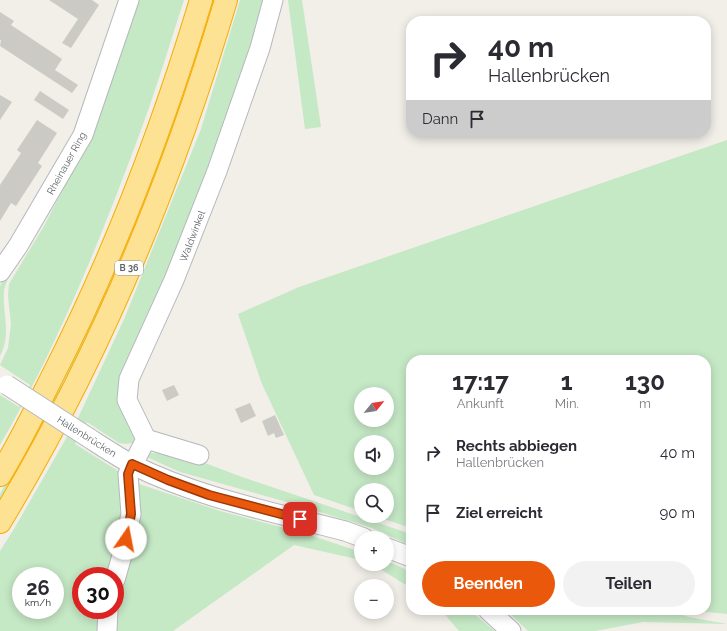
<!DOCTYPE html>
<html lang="de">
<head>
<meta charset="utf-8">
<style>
  :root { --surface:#fff; --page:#f2f2f3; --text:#2b2b33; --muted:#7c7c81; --accent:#ea580c }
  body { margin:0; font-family:Raleway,sans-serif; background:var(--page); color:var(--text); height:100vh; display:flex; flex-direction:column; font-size:15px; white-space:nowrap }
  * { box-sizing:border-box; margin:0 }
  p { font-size:13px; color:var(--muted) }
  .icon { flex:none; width:22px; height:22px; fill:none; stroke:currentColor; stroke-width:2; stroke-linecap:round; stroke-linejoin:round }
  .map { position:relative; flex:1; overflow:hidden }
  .details { position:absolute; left:406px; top:355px; width:305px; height:260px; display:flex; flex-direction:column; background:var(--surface); border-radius:16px; box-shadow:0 2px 10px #0003 }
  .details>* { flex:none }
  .guide { position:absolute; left:406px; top:16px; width:305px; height:122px; border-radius:16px; box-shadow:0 2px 10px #0003; background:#fff; color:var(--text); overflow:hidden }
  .needle { width:26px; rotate:60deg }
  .buttons { position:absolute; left:354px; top:387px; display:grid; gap:8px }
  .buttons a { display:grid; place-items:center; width:40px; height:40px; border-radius:50%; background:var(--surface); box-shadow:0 2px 10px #0003; font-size:20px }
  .speed { position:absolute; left:12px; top:567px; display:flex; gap:8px; font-size:20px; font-weight:700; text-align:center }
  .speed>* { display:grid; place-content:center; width:52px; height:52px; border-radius:50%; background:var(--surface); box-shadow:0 2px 10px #0003; line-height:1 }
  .speed small { font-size:10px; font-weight:400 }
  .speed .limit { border:6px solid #d22; background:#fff; color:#111 }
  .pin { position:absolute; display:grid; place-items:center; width:34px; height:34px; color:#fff; margin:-17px; border-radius:8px; box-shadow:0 2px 6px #0006 }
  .me { position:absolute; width:44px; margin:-22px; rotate:12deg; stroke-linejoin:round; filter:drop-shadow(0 0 3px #0008) }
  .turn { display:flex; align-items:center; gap:14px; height:84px; padding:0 16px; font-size:18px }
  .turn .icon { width:52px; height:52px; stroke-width:2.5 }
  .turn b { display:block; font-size:28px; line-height:34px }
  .then { display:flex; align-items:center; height:38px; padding:0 16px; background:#0003; gap:8px; font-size:15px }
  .eta { display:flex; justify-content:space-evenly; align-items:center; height:68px; text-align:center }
  .eta b { font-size:24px; font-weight:700; line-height:28px }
  .action { display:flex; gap:8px; margin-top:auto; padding:8px 16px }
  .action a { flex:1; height:46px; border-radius:24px; background:var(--accent); color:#fff; font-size:16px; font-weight:700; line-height:46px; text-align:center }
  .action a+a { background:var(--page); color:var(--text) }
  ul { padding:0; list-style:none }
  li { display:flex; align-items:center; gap:12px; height:60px; padding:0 16px }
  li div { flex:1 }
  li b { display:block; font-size:15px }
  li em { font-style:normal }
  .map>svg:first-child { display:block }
</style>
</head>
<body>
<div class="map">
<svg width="727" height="631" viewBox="0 0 727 631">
  <rect width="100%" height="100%" fill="#f1efe8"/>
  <!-- green -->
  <g fill="#c5e8c5" fill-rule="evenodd">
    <path d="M138,0H184C169,46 155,93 138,138C99,243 56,349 0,445V395L19,407L30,385L0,365L8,348L11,324L8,296L9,284L44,226L86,144L127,36Z"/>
    <polygon points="211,0 216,0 163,160 91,332 0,506 0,494 13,471"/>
    <path d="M240,0H269L235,110L125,375L137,442L126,444L119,443L87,422L75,444L139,484L220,511L300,532L361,552V560L294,545L173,631H0V551L14,529L79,416L125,317L201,129ZM21,576H55V610H21ZM81,576H115V610H81Z"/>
    <polygon points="288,0 302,0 321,127 305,129"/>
    <path d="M727,140V614L688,610H706V360H411V528L375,516H387V490H361V511L314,495L262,384L238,314L299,287ZM361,394H387V420H361ZM361,442H387V468H361Z"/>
    <path d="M21,257C15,267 6,279 4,291C2,313 12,335 0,356V286L8,269Z"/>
    <polygon points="148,453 181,454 242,477 411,534 411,546 372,528 287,502 180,472 147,457"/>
    <polygon points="387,561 411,572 411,588 372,564 387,564"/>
    <polygon points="441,610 469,610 495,631 459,631"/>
    <polygon points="506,610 666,610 689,617 727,624 643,622 595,631 528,631"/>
  </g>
  <!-- building -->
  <g fill="#cccac5">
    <polygon points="49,0 92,0 99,5 71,48 62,43 78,19"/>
    <polygon points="0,12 14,21 11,25 62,59 55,70 78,85 72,93 0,46 1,40 0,40"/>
    <polygon points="40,91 69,110 63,119 34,100"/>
    <polygon points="0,95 12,102 0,120"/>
    <polygon points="37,120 57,133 38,163 42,166 16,206 11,203 0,221 0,185 21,153 17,150"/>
    <polygon points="174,385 179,395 167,401 162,390"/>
    <polygon points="250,403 256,416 241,423 235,409"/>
    <polygon points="275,415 284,435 276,438 274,433 268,436 262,421"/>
  </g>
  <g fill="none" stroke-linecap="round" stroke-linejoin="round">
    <defs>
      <g id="minor">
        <polyline points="0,272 18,246 83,135 129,0"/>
        <path d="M89,438C103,447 118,457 133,465C199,498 274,512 345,531L364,538"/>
        <polyline points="146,439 199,455"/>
        <polyline points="387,548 411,557"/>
        <polyline points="115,580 123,552 131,514 128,474 146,439 127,400 129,379 174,280 217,171 260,48 273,0"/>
        <polyline points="488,610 511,631"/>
        <polyline points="107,631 108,610"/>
      </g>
      <g id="highway">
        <path d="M0,475C19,444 35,411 51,379C113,258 162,130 201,0"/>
        <path d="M0,522C98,360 172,182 226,0"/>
      </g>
    </defs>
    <!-- minor casing -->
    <use href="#minor" stroke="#b5b8bc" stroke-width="21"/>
    <!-- highway casing -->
    <use href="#highway" stroke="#f9ab00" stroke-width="24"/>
    <!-- minor -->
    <use href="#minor" stroke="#fff" stroke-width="19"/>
    <!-- highway -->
    <use href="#highway" stroke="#fde293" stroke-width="22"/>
    <defs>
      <polyline id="minor-bridge" points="7,385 89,438"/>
    </defs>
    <!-- minor-bridge casing -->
    <use href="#minor-bridge" stroke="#b5b8bc" stroke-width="21" stroke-linecap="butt"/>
    <!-- minor-bridge -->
    <use href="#minor-bridge" stroke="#fff" stroke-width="19"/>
  </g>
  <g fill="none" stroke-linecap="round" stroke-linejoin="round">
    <defs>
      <polyline id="route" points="126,539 131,514 128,474 132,464 168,480 209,495 300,519"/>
    </defs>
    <!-- route casing -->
    <use href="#route" stroke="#983908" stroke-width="10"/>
    <!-- route -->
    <use href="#route" stroke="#ea580c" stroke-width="7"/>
  </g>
  <g text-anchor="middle" stroke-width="4" stroke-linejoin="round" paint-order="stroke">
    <!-- shield labels -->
    <rect fill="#fff" stroke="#8f9295" stroke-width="1" x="115" y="261" width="28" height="14" rx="3"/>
    <g font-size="9" font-weight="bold" fill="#5f6368">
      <text x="129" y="271">B 36</text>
    </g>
    <!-- street labels -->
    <g font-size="10" fill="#5f6368" stroke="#fff">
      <text transform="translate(66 163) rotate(-61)" y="4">Rheinauer Ring</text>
      <text transform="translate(192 236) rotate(-69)" y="4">Waldwinkel</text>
      <text transform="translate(87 436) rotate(32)" y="4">Hallenbrücken</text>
    </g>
  </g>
</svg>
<div class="buttons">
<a><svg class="needle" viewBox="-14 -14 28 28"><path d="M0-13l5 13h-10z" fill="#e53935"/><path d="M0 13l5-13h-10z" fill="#7c7c81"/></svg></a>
<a><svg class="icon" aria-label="sound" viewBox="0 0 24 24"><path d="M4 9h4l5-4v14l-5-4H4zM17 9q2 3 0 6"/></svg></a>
<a><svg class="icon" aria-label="search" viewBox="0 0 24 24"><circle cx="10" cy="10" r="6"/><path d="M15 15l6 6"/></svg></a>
<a>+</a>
<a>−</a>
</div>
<div class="speed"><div>26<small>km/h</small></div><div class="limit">30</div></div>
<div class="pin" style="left:300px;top:519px;background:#d93025"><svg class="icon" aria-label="arrive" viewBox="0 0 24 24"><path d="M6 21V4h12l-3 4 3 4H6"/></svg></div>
<svg class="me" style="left:126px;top:539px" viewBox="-20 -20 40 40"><circle r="19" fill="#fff"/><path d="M0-13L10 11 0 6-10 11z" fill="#ea580c"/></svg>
<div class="guide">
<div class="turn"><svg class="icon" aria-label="right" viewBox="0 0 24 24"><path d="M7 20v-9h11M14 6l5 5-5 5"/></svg><div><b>40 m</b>Hallenbrücken</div></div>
<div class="then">Dann<svg class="icon" aria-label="arrive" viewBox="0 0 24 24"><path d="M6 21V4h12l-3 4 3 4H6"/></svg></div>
</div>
<section class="details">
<div class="eta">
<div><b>17:17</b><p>Ankunft</p></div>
<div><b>1</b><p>Min.</p></div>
<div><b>130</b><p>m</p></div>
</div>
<ul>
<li><svg class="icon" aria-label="right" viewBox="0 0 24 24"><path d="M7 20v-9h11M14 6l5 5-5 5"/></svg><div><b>Rechts abbiegen</b><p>Hallenbrücken</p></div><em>40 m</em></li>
<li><svg class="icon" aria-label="arrive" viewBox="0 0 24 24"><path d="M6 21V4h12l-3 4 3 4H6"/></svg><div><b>Ziel erreicht</b></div><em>90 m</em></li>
</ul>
<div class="action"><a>Beenden</a><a>Teilen</a></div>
</section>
</div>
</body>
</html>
